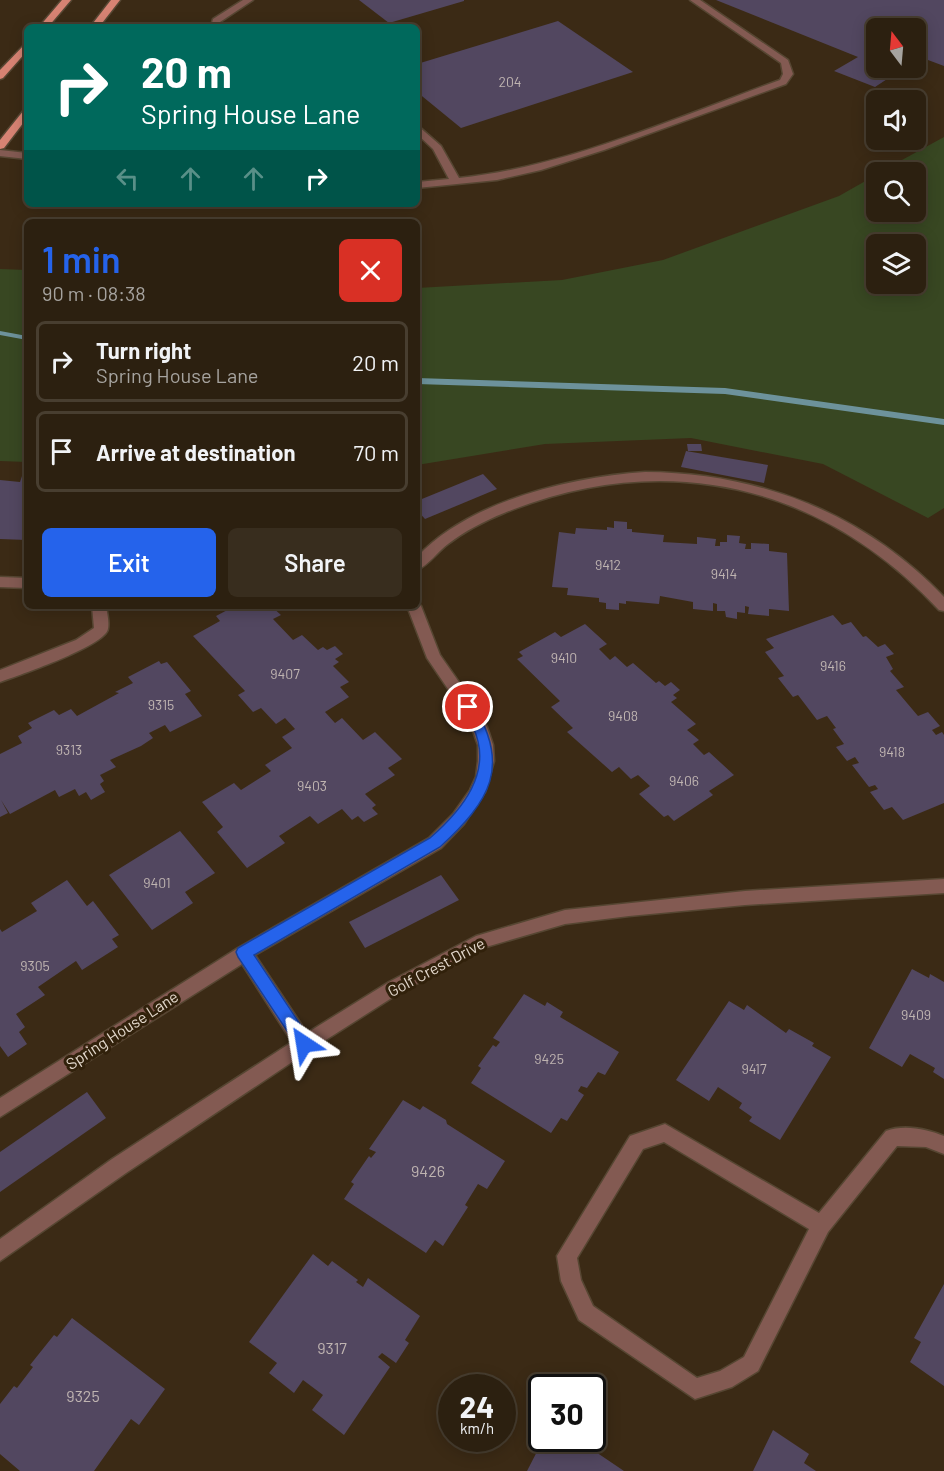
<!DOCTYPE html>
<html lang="en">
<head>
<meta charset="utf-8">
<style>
  :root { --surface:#2c2010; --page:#382d1e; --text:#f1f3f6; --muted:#a6a39f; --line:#483e30; --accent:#2563eb }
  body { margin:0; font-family:Barlow,sans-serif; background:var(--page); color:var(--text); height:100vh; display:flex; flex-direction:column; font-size:22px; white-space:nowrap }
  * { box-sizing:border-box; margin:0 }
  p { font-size:20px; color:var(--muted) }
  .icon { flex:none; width:33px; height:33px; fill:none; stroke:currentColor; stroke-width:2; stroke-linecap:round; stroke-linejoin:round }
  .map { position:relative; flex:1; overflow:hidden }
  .side { position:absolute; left:24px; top:219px; width:396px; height:390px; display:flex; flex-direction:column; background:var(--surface); border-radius:9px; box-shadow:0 3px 15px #0003,0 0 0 2px var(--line) }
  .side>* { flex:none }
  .top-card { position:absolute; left:24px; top:24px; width:396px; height:183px; border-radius:9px; box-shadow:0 3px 15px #0003,0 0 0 2px var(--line); background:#00695c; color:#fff; overflow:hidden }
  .needle { width:39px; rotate:344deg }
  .tools { position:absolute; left:866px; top:18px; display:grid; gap:12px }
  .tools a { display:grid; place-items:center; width:60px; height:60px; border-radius:9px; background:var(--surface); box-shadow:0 3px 15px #0003,0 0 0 2px var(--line); font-size:30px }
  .speed { position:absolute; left:438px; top:1374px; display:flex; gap:12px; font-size:30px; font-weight:700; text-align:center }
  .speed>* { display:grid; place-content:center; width:78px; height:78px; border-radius:50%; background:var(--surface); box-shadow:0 3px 15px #0003,0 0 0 2px var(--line); line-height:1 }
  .speed small { font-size:15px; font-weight:400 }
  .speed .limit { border:3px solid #111; border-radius:9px; background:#fff; color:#111 }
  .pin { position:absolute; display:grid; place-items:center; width:51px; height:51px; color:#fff; margin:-26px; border:3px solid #fff; border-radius:50%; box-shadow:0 2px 6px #0007 }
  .me { position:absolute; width:66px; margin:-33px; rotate:327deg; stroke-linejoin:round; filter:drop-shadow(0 0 4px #0008) }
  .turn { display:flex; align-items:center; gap:21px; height:126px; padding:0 18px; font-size:27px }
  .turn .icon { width:78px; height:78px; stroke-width:2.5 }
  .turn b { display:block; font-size:42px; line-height:51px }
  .lanes { display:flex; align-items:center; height:57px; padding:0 18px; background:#0003; justify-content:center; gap:30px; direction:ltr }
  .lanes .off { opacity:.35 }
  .round { display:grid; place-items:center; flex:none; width:63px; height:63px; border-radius:9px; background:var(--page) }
  .overview { display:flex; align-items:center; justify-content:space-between; height:102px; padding:0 18px }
  h1 { font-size:36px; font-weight:600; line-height:45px; color:var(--accent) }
  .cta { display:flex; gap:12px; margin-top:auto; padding:12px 18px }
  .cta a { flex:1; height:69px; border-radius:9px; background:var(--accent); color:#fff; font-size:24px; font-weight:600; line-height:69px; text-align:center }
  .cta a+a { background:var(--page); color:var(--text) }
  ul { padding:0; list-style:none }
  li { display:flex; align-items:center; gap:18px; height:81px; margin:0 12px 9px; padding:0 6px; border:3px solid var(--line); border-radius:9px }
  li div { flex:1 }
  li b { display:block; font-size:22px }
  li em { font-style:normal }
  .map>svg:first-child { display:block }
</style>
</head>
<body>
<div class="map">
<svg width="944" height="1471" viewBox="0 0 944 1471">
  <rect width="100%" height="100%" fill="#3b2a15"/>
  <!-- green -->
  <g fill="#384722" fill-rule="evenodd">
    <path d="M944,137V508L928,518L823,464L691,438L545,444L417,465V288L562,280L663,260L839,196L876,175V212H915V172H880ZM876,244H915V284H876Z"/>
    <polygon points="0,269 27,270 27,462 0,461"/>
  </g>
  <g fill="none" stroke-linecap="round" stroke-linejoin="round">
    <!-- stream -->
    <g fill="#6d929b" fill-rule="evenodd">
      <polygon points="0,331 27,336 27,340 0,335"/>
      <polygon points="417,378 725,388 944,419 944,425 725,394 417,384"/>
    </g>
  </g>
  <!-- building -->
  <g fill="#524760">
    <polygon points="359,0 464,0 464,1 389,23"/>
    <polygon points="716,0 944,0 944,66 920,57 915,60 915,28 876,28 876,68 904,68 875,87 834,71 858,57"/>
    <polygon points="558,21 633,72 461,128 417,92 417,64"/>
    <polygon points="687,444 701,444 702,451 688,451"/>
    <polygon points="686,451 768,465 764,483 681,467"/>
    <polygon points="483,474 497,489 425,519 417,510 417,501"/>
    <polygon points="22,476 27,476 27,540 0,539 0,480 20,482"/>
    <polygon points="614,521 627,522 627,529 632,529 632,532 664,535 663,542 697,544 697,537 716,539 715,546 720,546 720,542 727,542 727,535 740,536 739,543 746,544 745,549 751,549 751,543 769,544 769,551 787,553 789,611 769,609 769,616 748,614 749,607 745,606 745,613 737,612 737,619 726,617 725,611 717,611 717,604 713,603 713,611 693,609 693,602 660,596 659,604 626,601 626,604 619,603 619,610 606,609 606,603 599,602 599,598 567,595 568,588 552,587 559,532 575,534 576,528 607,530 607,527 614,528"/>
    <polygon points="235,606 271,606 281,615 273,619 293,640 302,635 318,650 323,647 327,650 335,646 343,654 335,659 339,662 333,666 349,682 340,687 349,697 325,712 335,723 342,718 363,740 375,732 402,759 388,768 395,775 365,794 376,805 372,808 378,814 364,822 358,816 352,820 342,809 318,824 310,816 279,836 285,843 247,868 217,832 223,827 202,802 234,783 241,790 271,771 265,765 292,748 282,737 295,729 285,718 276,724 261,708 253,712 238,695 245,691 193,636 220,621 216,616"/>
    <polygon points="833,615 842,625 851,622 863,637 866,636 878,647 885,644 894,654 886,657 893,669 890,671 904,687 896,690 918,716 928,712 940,726 932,730 936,735 942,732 944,735 944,803 903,820 892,807 884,810 870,792 878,789 875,785 869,787 852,765 859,763 855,757 847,761 836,747 844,744 833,729 836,728 827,716 817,720 798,695 793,697 778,678 784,676 765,652 774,648 766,639"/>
    <polygon points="585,624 607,644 599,649 610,660 615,656 627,667 633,663 656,683 659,681 665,686 671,682 680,690 673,695 677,698 671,702 696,724 687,730 699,740 693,744 704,755 709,752 734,775 709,791 713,795 674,821 668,815 664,817 639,794 650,786 638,775 631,779 619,767 612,772 567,732 573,728 551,707 560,701 517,659 523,656 519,652 555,632 561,637"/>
    <polygon points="159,661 161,664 167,662 191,691 185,694 202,716 170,732 165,725 149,733 153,738 141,746 110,760 116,767 100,775 104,781 100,784 105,792 91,800 86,792 79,796 75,789 59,797 55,790 10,814 1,800 8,813 0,817 0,754 22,743 18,736 32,728 28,723 54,710 59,715 71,709 77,716 119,693 115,692 133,683 128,677"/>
    <polygon points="180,831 215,873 185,892 193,903 152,930 109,875"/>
    <polygon points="441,875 459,900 365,948 349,922"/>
    <polygon points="67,880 87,906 93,901 119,935 112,939 118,947 82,970 76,961 38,987 45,995 16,1014 25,1027 19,1032 27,1044 8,1057 0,1046 0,929 2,932 37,911 31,903"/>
    <polygon points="912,969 929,978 930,974 944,982 944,1079 933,1072 935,1068 910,1054 902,1067 869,1048"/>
    <polygon points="524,994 545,1006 547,1002 563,1012 560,1017 619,1052 605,1075 598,1072 587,1088 581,1086 578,1091 584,1095 567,1121 561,1118 551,1133 471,1083 481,1068 478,1066 493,1045 496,1047 500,1042 493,1038"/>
    <polygon points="729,1001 744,1010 747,1005 786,1033 789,1029 814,1043 812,1046 831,1057 780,1140 749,1121 752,1117 739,1108 742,1103 718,1087 709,1101 676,1080"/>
    <polygon points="87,1092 106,1118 0,1192 0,1152"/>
    <polygon points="403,1100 420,1110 423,1106 446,1120 447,1124 505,1161 487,1189 478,1184 465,1205 468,1207 443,1246 435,1240 426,1253 344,1199 354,1184 351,1182 369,1156 371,1158 376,1152 369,1149"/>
    <polygon points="313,1254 328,1266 332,1261 358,1280 356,1282 363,1287 368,1278 420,1316 405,1340 409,1343 396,1363 382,1353 378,1357 390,1367 344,1435 312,1410 323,1395 303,1380 294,1393 269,1373 277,1363 249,1342"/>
    <polygon points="944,1284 944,1386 910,1362 921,1342 914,1338"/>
    <polygon points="72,1318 165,1389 139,1425 131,1419 94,1471 20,1471 0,1454 0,1404 14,1386 17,1388 33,1367 30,1365 54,1335 57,1337"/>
    <polygon points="773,1430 809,1454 804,1463 816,1471 753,1471"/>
    <polygon points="544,1438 592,1438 587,1446 624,1471 527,1471"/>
  </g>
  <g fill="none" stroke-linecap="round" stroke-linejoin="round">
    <defs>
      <g id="minor">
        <polygon points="243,0 253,0 220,22 219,27 211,27 213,19"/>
        <path d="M690,0H700L788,60L793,74L786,84L604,150L541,170L497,180L417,188V182L449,179L433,149L417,134V125L441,146L459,178C566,167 678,117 780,80L783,74L781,63Z"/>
        <polygon points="0,150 27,153 27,159 0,156"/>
        <path d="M645,472C760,473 864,513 944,597V611L939,610C821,483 664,448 504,513C484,521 465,531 448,544C438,551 428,566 417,570V557C469,501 571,477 645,472Z"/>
        <polygon points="0,577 27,578 27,588 0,587"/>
        <polygon points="417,602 421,606 440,655 475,705 487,727 493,745 494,761 485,792 464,824 441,848 255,955 307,1033 389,982 476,936 565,910 745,891 944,879 944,893 745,905 629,916 565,924 486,947 401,992 310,1050 126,1173 0,1261 0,1239 112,1159 292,1042 242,964 0,1117 0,1098 238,948 429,838 453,814 470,790 476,777 478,761 478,745 469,720 427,658 407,606 417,606"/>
        <path d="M92,606H106C107,613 111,628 106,633C92,650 23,674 0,682V670L76,640L94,628Z"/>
        <path d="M665,1124L819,1213L886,1131C904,1124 927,1129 944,1136V1154L926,1147L897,1146L828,1232L758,1371L732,1387L695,1399L579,1320L561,1281L557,1256L630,1136ZM664,1142L809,1229L744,1357L720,1371L697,1378L593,1306L581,1280L577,1258L643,1149Z"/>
      </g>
      <g id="major">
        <polygon points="62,0 71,0 48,27 39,27"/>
        <polygon points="111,0 120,0 99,27 90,27"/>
        <polygon points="27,42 27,51 3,78 0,79 0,70"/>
        <polygon points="27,109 27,118 4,148 0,149 0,140 24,110"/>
      </g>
    </defs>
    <!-- minor casing -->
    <use href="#minor" stroke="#564632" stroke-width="3"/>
    <!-- major casing -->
    <use href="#major" stroke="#564632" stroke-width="3"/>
    <!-- minor -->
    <use href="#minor" fill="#835a52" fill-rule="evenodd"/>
    <!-- major -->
    <use href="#major" fill="#d78373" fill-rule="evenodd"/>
  </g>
  <!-- route -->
  <path fill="#2563eb" stroke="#184099" stroke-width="1.5" d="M468,702L472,703C512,766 490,801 440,847L254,955L310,1039L312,1044L310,1049L304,1051L299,1049L238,957L236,952L238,948L430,838C462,810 494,772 473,727C470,720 464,714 461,707Z"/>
  <g text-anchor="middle" stroke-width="6" stroke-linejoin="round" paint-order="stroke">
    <!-- number labels -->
    <g font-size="14" fill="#bfb4b1">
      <text x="510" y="87">204</text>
      <text x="608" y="570">9412</text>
      <text x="724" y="579">9414</text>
      <text x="564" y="663">9410</text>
      <text x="833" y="671">9416</text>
      <text x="285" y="679">9407</text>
      <text x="161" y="710">9315</text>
      <text x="623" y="721">9408</text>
      <text x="69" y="755">9313</text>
      <text x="892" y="757">9418</text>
      <text x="684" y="786">9406</text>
      <text x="312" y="791">9403</text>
      <text x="157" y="888">9401</text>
      <text x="35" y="971">9305</text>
      <text x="916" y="1020">9409</text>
      <text x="549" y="1064">9425</text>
      <text x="754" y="1074">9417</text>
    </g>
    <!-- street labels -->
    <g font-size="16" fill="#e3d8cc" stroke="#31210b">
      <text transform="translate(436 967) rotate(-28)" y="6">Golf Crest Drive</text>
      <text transform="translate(122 1030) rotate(-33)" y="6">Spring House Lane</text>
    </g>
    <!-- near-number labels -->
    <g font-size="16" fill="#bfb4b1">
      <text x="428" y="1177">9426</text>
      <text x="332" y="1354">9317</text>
      <text x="83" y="1402">9325</text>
    </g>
  </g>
</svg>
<div class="tools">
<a><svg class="needle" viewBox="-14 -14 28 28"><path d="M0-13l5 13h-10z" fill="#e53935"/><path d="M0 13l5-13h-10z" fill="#a6a39f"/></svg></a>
<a><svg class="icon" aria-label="sound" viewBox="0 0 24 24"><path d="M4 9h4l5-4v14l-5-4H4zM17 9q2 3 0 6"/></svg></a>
<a><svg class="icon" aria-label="search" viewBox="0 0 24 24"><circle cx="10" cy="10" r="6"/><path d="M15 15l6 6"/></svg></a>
<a><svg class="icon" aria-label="layers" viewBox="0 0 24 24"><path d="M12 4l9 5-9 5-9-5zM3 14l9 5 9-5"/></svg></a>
</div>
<div class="speed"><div>24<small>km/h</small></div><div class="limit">30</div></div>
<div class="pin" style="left:468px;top:707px;background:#d93025"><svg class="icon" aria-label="arrive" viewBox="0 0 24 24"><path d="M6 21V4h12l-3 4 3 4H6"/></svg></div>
<svg class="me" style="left:304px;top:1044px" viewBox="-20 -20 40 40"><path d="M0-17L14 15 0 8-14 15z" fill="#2563eb" stroke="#fff" stroke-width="4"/></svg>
<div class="top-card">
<div class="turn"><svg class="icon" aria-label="right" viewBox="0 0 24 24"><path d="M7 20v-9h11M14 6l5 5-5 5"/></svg><div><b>20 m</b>Spring House Lane</div></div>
<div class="lanes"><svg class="icon off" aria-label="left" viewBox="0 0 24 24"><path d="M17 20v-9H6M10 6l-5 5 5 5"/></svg><svg class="icon off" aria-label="ahead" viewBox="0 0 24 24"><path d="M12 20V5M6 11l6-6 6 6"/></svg><svg class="icon off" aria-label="ahead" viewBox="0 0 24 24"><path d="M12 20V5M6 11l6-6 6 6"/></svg><svg class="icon" aria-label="right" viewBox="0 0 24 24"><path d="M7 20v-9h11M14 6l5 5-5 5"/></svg></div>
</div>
<section class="side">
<div class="overview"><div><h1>1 min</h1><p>90 m · 08:38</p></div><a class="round" style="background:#d93025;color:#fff"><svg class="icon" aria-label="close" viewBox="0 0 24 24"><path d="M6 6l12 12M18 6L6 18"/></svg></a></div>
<ul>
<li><svg class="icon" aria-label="right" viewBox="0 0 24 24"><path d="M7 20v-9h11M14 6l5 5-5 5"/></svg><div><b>Turn right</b><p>Spring House Lane</p></div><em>20 m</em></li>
<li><svg class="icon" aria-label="arrive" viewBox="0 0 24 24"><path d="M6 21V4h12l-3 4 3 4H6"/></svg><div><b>Arrive at destination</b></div><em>70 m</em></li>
</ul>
<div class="cta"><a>Exit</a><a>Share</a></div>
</section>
</div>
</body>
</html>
